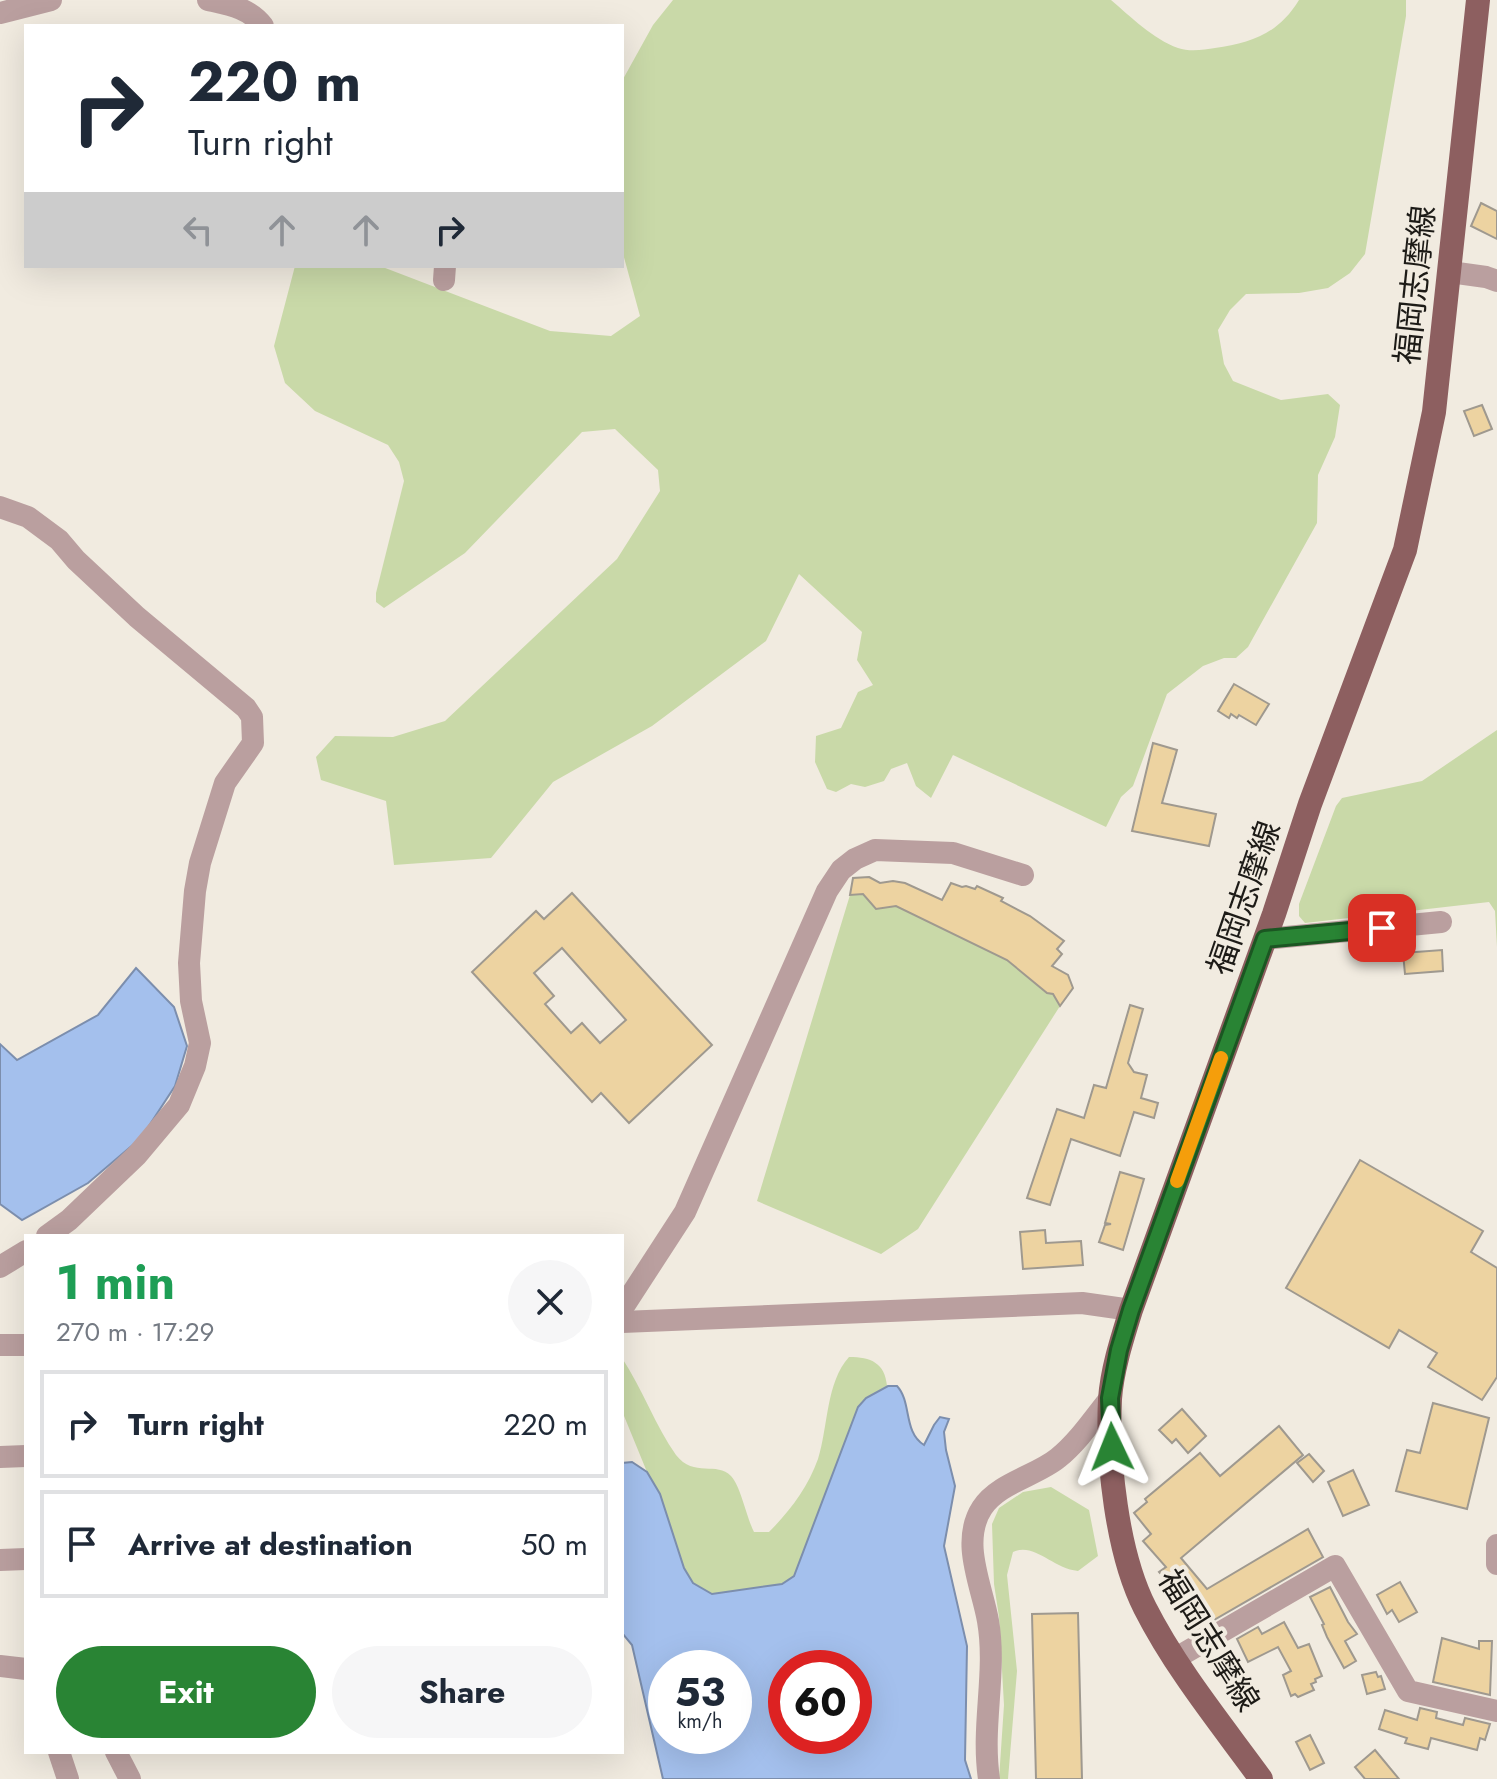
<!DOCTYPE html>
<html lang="en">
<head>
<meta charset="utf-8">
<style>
  :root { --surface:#fff; --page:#f6f6f7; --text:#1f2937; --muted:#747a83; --line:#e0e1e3; --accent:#298434 }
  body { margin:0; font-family:Jost,"Noto Sans JP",sans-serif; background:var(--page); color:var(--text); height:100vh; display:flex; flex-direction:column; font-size:30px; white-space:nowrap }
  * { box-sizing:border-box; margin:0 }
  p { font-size:26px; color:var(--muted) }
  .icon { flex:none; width:44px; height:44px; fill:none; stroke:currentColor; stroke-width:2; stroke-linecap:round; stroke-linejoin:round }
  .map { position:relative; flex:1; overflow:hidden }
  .drawer { position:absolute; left:24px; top:1234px; width:600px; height:520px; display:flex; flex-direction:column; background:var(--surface); border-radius:0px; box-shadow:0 8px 32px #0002 }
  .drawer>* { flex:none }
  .guide { position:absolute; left:24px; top:24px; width:600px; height:244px; border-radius:0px; box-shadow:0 8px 32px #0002; background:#fff; color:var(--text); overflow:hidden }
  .speed { position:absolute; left:648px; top:1650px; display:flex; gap:16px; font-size:40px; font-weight:700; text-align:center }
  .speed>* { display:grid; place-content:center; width:104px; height:104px; border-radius:50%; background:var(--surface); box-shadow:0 8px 32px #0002; line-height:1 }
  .speed small { font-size:20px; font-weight:400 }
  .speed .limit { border:12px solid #d22; background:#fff; color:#111 }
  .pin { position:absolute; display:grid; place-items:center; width:68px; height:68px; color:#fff; margin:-34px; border-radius:16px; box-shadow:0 4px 12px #0006 }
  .me { position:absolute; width:88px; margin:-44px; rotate:358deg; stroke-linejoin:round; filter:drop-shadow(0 0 6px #0008) }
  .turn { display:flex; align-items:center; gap:28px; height:168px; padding:0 32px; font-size:36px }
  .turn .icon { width:104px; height:104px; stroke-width:2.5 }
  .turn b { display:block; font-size:56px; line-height:68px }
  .lanes { display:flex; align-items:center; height:76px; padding:0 32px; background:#0003; justify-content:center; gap:40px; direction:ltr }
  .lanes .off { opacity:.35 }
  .round { display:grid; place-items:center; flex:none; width:84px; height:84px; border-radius:42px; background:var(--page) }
  .head { display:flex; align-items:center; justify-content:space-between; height:136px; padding:0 32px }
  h1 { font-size:48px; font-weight:700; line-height:60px; color:#1e9e55 }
  .primary-button { display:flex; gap:16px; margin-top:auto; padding:16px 32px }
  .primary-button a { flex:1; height:92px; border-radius:48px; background:var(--accent); color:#fff; font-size:32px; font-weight:700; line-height:92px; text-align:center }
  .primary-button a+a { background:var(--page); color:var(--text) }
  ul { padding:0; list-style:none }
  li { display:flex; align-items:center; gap:24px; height:108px; margin:0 16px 12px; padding:0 16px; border:4px solid var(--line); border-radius:0px }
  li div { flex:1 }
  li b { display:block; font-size:30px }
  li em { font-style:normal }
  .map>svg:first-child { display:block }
</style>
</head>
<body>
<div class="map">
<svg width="1497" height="1779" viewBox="0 0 1497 1779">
  <rect width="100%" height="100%" fill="#f1ebe0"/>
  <!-- green -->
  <g fill="#c9d9a8">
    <path d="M673,0H1111C1131,17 1153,39 1178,48C1189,52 1204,50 1215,48C1252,43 1279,33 1299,0H1406V16L1365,254L1350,273L1328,288L1299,293L1246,294L1230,310L1218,330L1224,364L1233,381L1281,400L1328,394L1340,405L1335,437L1318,475L1317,523L1248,647L1236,658H1224L1203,666L1167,694L1133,786L1121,797L1106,827L953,755L931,798L916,786L907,763L891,769L884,781L865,787L851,784L836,792L827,789L815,762L816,736L841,728L858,692L873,685L857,660L862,632L799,574L766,641L652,726L553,782L491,858L394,865L386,801L321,780L316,757L335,736L393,737L445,721L617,559L660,491L658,470L615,429L582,432L465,553L384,608L376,602V593L404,481L399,462L388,445L315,411L285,383L274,346L295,266H380L550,331L611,336L640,316L622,250V81L653,25Z"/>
    <polygon points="1497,730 1497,947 1495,911 1489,902 1305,923 1299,916 1299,904 1336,806 1342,798 1422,781"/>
    <polygon points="863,894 878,907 896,906 1007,960 1047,993 1053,994 1060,1006 918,1229 881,1254 757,1201 850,895"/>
    <path d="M849,1357C871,1357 885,1363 887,1386L866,1398L858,1407L794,1576L782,1584L712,1594L693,1583L684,1569L660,1494L647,1472L622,1411V1358C642,1388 656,1427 676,1455C694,1478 717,1461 731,1476C741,1487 746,1516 754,1532H769C790,1511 808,1487 818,1459C828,1428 826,1382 849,1357Z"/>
    <path d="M1051,1487L1089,1510L1098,1556L1078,1571C1052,1568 1034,1542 1013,1552L1007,1575L1017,1671L1008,1779H999L1004,1705L999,1617L994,1584L992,1524L999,1508L1023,1492Z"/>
  </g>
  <!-- water -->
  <g fill="#a4c0ed" stroke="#7c8ead" stroke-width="2" fill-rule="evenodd">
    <polygon points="136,968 174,1007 187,1046 175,1086 141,1138 88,1183 22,1220 0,1204 0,1044 17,1060 98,1015"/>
    <path d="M888,1386H897C912,1402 903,1432 924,1445L934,1425L940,1417L949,1419L944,1432L946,1450L955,1486L944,1546L967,1646L965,1760L971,1779H663L632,1645L622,1633V1463L632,1462L647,1472L660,1494L684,1568L693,1583L712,1594L782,1584L794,1576L858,1407L866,1398ZM666,1668H734V1736H666ZM786,1668H854V1736H786Z"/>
  </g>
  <!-- building -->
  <g fill="#edd3a1" stroke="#9f998f" stroke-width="2" fill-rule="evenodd">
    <polygon points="1481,203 1497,211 1497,239 1471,226"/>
    <polygon points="1482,405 1492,429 1474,436 1464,411"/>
    <polygon points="1234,684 1269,704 1256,725 1239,715 1237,718 1231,714 1229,718 1218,711"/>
    <polygon points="1153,743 1177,750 1162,803 1216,814 1209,846 1132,831"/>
    <polygon points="869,877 880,883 893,881 905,883 942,900 951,883 962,887 966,886 975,889 977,886 1003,898 1001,901 1030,916 1064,941 1057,949 1062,954 1052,966 1068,975 1073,988 1060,1006 1053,994 1047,993 1007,960 896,906 876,909 863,894 850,895 853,878"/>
    <path d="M572,893L712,1045L629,1123L601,1093L592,1102L472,972L536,911L544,919ZM562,948L626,1020L600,1043L582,1023L571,1033L545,1004L554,996L534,973Z"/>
    <polygon points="1442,950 1443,971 1405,974 1403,953"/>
    <polygon points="1130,1005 1143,1009 1128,1063 1134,1072 1147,1075 1141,1098 1158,1103 1154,1118 1134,1112 1120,1156 1071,1139 1050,1205 1027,1198 1057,1109 1084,1118 1094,1085 1106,1088"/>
    <polygon points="1360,1160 1483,1231 1471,1252 1497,1268 1497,1377 1482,1400 1428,1367 1437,1353 1399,1330 1389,1348 1286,1288"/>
    <polygon points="1120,1172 1144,1179 1123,1250 1099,1242 1105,1225 1111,1224 1105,1223"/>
    <polygon points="1045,1230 1046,1243 1081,1241 1083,1265 1023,1269 1020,1232"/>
    <polygon points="1433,1403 1489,1418 1467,1509 1396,1491 1407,1450 1420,1453"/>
    <polygon points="1182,1409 1206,1436 1188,1453 1176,1439 1172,1443 1159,1430"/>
    <polygon points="1279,1426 1303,1455 1181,1558 1207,1589 1308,1529 1323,1557 1195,1631 1180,1605 1185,1602 1159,1572 1166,1567 1143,1541 1151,1534 1134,1513 1147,1502 1145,1499 1200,1453 1220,1476"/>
    <polygon points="1309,1454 1324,1471 1313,1482 1297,1463"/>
    <polygon points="1353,1470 1369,1505 1343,1516 1328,1482"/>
    <polygon points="1400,1582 1417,1612 1399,1622 1392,1610 1387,1614 1377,1595"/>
    <polygon points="1330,1587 1348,1622 1357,1634 1345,1641 1356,1661 1344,1668 1327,1637 1322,1625 1324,1624 1310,1597"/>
    <polygon points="1078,1613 1082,1779 1036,1779 1032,1614"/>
    <polygon points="1284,1622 1298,1648 1309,1644 1322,1676 1315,1679 1316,1682 1311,1684 1314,1690 1298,1697 1295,1694 1291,1696 1283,1675 1291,1671 1278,1647 1248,1662 1237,1639 1258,1627 1262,1634"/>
    <polygon points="1442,1638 1479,1649 1479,1641 1492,1641 1490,1695 1433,1682"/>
    <polygon points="1376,1672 1378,1677 1381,1676 1385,1689 1367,1694 1362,1675"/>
    <polygon points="1420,1708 1437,1712 1436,1718 1463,1725 1465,1718 1490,1724 1485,1740 1480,1738 1477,1750 1431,1738 1428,1749 1405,1743 1407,1738 1379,1729 1385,1710 1417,1720"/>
    <polygon points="1310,1735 1324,1763 1310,1770 1296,1742"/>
    <polygon points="1375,1750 1399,1779 1365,1779 1355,1767"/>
  </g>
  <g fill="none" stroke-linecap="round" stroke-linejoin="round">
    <!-- minor -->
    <g stroke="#ba9f9f" stroke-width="22">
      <path d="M208,0C230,5 249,8 263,26"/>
      <polyline points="0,13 51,0"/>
      <polyline points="1450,272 1486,277 1497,281"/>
      <polyline points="444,280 445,266"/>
      <polyline points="0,507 28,517 59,540 76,560 137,617 246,708 252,717 253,743 225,783 200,863 195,891 189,963 191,1001 200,1043 195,1066 179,1105 137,1155 69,1220 47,1236"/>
      <polyline points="1265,939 1441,922"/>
      <polyline points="0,1267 26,1251"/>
      <polyline points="622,1309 685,1212 827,891 841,870 855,859 875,850 953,853 1023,875"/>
      <polyline points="622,1322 1082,1303 1131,1310"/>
      <polyline points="0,1345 26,1345"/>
      <polyline points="0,1457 26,1456"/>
      <polyline points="1497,1545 1497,1564"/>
      <polyline points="0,1560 26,1559"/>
      <polyline points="1176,1658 1335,1566 1408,1691 1497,1711"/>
      <polyline points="0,1666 26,1669"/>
      <polyline points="59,1752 68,1779"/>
      <polyline points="116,1752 130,1779"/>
      <path d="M989,1779C981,1725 997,1673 988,1621C982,1586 960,1542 982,1508C998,1483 1036,1476 1058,1458C1078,1442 1094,1418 1110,1398"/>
    </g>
    <!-- major -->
    <path stroke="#8d5f60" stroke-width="24" d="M1261,1779C1221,1724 1176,1669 1145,1608C1117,1553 1107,1461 1110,1399C1112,1370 1122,1339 1131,1310L1274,914L1310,804L1405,550L1434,412L1478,0"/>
  </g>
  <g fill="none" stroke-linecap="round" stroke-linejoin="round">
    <defs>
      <polyline id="route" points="1112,1447 1110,1398 1119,1350 1131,1310 1265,939 1382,928"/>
    </defs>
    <!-- route casing -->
    <use href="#route" stroke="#1b5622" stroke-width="20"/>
    <!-- route -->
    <use href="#route" stroke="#298434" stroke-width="14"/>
    <!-- slow -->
    <polyline stroke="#f59e0b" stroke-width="14" points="1177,1181 1221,1058"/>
  </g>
  <g text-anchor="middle" stroke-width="8" stroke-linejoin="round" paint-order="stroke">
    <!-- street labels -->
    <g font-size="32" fill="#1d1b17" stroke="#f1ebe0">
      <text transform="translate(1415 285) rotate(-84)" y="11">福岡志摩線</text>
      <text transform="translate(1244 898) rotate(-71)" y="11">福岡志摩線</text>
      <text transform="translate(1209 1640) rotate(58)" y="11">福岡志摩線</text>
    </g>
  </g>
</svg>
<div class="speed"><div>53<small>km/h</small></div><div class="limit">60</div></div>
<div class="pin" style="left:1382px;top:928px;background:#d93025"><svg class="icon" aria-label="arrive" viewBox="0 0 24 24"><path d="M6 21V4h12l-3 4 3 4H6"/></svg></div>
<svg class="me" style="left:1112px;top:1447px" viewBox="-20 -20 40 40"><path d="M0-17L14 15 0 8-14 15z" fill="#298434" stroke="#fff" stroke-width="4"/></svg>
<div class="guide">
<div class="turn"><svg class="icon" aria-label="right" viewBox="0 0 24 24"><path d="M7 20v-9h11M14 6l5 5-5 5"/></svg><div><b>220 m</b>Turn right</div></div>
<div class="lanes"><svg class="icon off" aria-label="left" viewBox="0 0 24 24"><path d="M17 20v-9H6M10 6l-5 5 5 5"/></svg><svg class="icon off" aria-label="ahead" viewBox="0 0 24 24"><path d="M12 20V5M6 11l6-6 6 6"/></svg><svg class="icon off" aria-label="ahead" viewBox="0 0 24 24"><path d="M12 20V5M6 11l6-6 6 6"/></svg><svg class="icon" aria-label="right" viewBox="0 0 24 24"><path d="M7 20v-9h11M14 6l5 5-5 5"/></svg></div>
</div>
<section class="drawer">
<div class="head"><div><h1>1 min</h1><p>270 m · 17:29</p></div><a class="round"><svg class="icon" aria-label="close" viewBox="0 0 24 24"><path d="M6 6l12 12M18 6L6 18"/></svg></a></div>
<ul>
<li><svg class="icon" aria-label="right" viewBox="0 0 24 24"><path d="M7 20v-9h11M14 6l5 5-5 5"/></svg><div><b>Turn right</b></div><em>220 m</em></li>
<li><svg class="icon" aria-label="arrive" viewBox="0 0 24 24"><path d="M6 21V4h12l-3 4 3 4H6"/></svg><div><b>Arrive at destination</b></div><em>50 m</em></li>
</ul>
<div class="primary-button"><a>Exit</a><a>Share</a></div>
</section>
</div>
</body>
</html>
